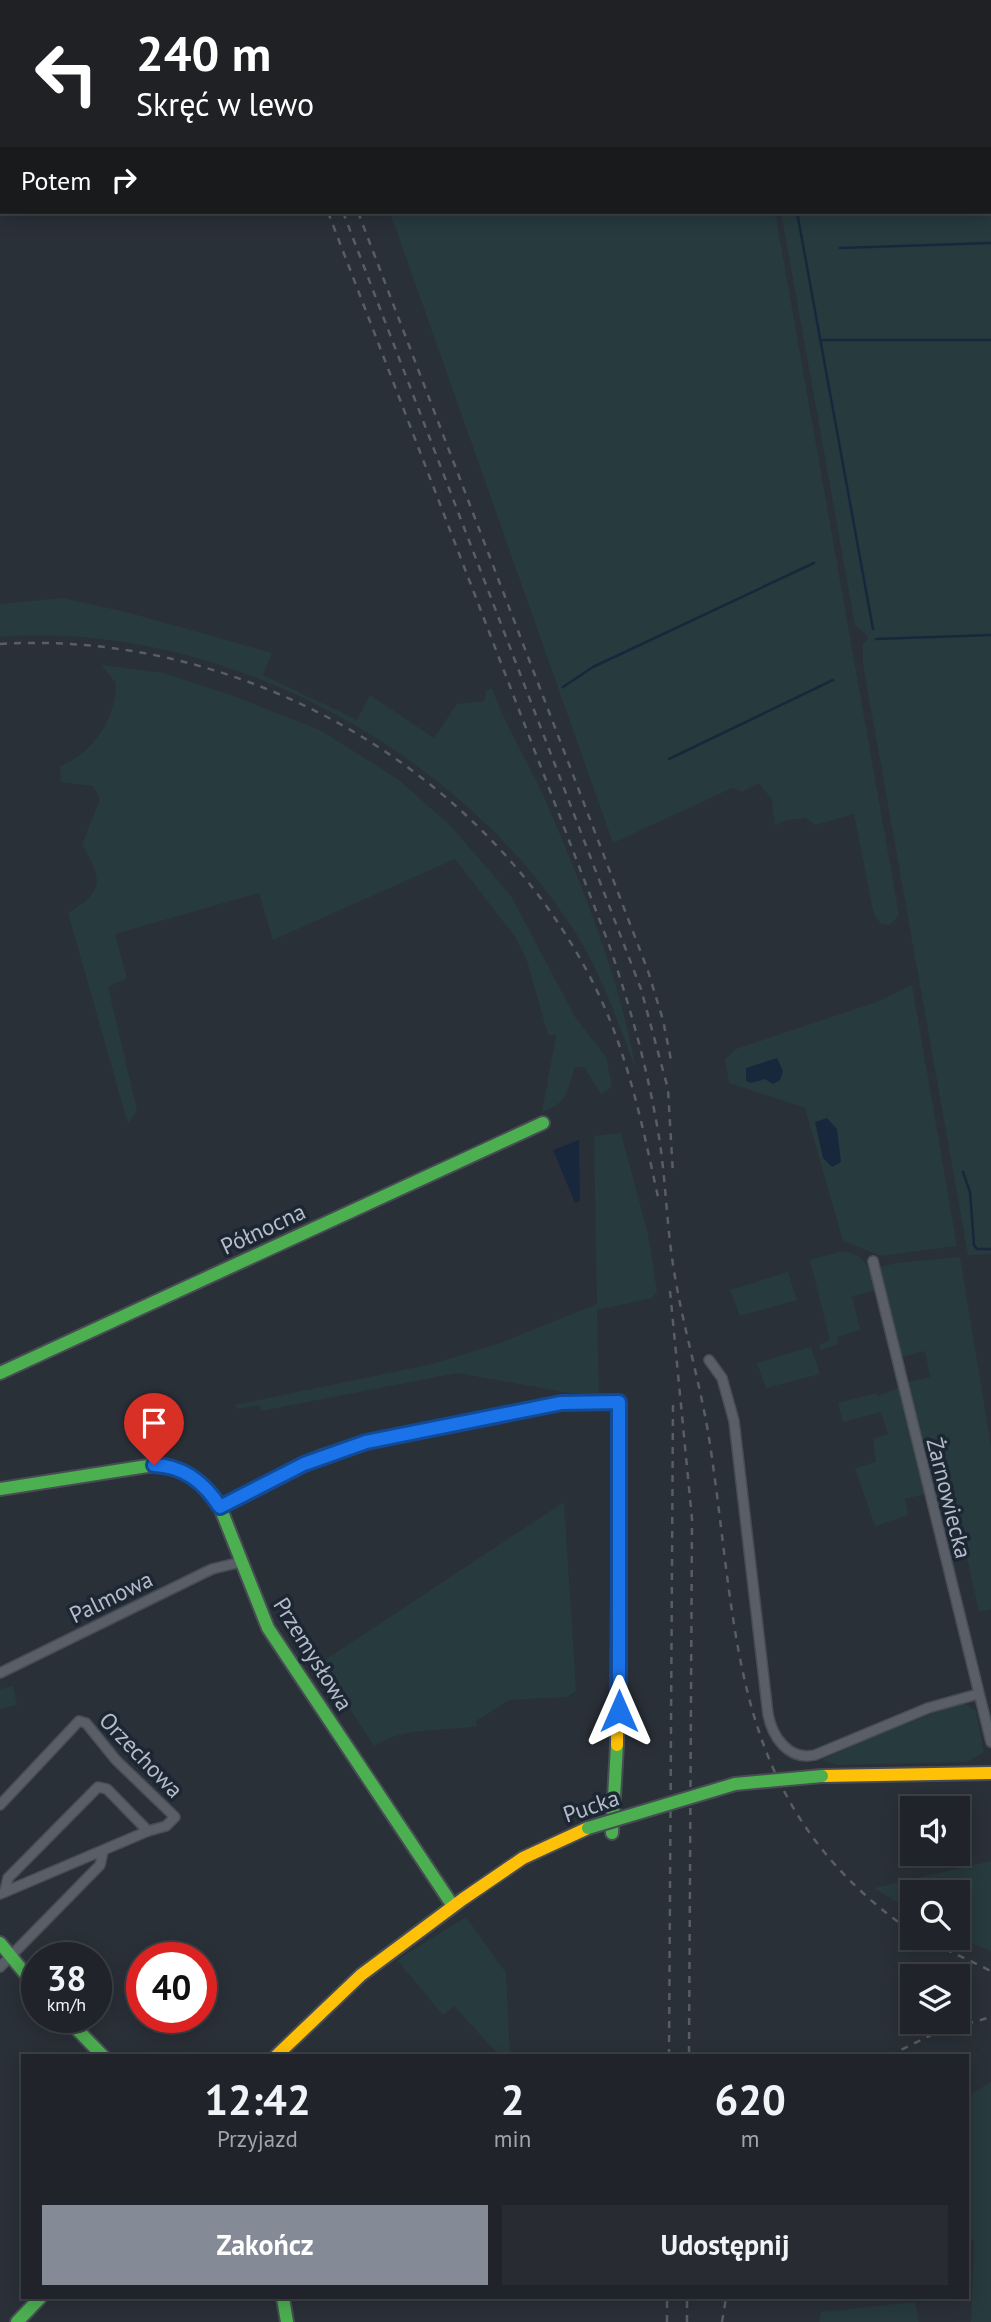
<!DOCTYPE html>
<html lang="pl">
<head>
<meta charset="utf-8">
<style>
  :root { --surface:#20242a; --page:#282c32; --text:#f1f3f6; --muted:#a2a4a8; --line:#3d4147; --accent:#848b96 }
  body { margin:0; font-family:"PT Sans",sans-serif; background:var(--page); color:var(--text); height:100vh; display:flex; flex-direction:column; font-size:26px; white-space:nowrap }
  * { box-sizing:border-box; margin:0 }
  p { font-size:23px; color:var(--muted) }
  .icon { flex:none; width:38px; height:38px; fill:none; stroke:currentColor; stroke-width:2; stroke-linecap:round; stroke-linejoin:round }
  .map { position:relative; flex:1; overflow:hidden }
  .sheet { position:absolute; left:21px; top:2054px; width:948px; height:245px; display:flex; flex-direction:column; background:var(--surface); border-radius:0px; box-shadow:0 4px 18px #0003,0 0 0 2px var(--line) }
  .sheet>* { flex:none }
  .top-card { position:absolute; left:0px; top:0px; width:992px; height:214px; box-shadow:0 4px 18px #0003,0 0 0 2px var(--line); background:#202124; color:#fff; overflow:hidden }
  .buttons { position:absolute; left:900px; top:1796px; display:grid; gap:14px }
  .buttons a { display:grid; place-items:center; width:70px; height:70px; border-radius:0px; background:var(--surface); box-shadow:0 4px 18px #0003,0 0 0 2px var(--line); font-size:35px }
  .speed { position:absolute; left:21px; top:1942px; display:flex; gap:14px; font-size:35px; font-weight:700; text-align:center }
  .speed>* { display:grid; place-content:center; width:91px; height:91px; border-radius:50%; background:var(--surface); box-shadow:0 4px 18px #0003,0 0 0 2px var(--line); line-height:1 }
  .speed small { font-size:18px; font-weight:400 }
  .speed .limit { border:10px solid #d22; background:#fff; color:#111 }
  .pin { position:absolute; display:grid; place-items:center; width:60px; height:60px; color:#fff; margin:-72px -30px; border-radius:50% 50% 50% 0; rotate:-45deg; box-shadow:0 0 7px #0007 }
  .pin .icon { rotate:45deg }
  .me { position:absolute; width:77px; margin:-38px; rotate:0deg; stroke-linejoin:round; filter:drop-shadow(0 0 5px #0008) }
  .turn { display:flex; align-items:center; gap:24px; height:147px; padding:0 21px; font-size:32px }
  .turn .icon { width:91px; height:91px; stroke-width:2.5 }
  .turn b { display:block; font-size:49px; line-height:60px }
  .then { display:flex; align-items:center; height:66px; padding:0 21px; background:#0003; gap:14px; font-size:26px }
  .eta { display:flex; justify-content:space-evenly; align-items:center; height:119px; text-align:center }
  .eta b { font-size:42px; font-weight:600; line-height:49px }
  .primary-button { display:flex; gap:14px; margin-top:auto; padding:14px 21px }
  .primary-button a { flex:1; height:80px; border-radius:0px; background:var(--accent); color:#fff; font-size:28px; font-weight:600; line-height:80px; text-align:center }
  .primary-button a+a { background:var(--page); color:var(--text) }
  .map>svg:first-child { display:block }
</style>
</head>
<body>
<div class="map">
<svg width="991" height="2322" viewBox="0 0 991 2322">
  <rect width="100%" height="100%" fill="#2a3038"/>
  <!-- green -->
  <g fill="#273a3e">
    <rect x="320" y="0" width="418" height="2"/>
    <polygon points="744,0 991,0 991,1254 968,1255 863,664 863,644 868,639 866,634 855,625 781,212 990,212 990,2"/>
    <polygon points="390,212 775,212 899,915 890,925 881,924 874,915 854,814 816,825 805,818 786,820 775,826 772,800 759,783 742,792 732,788 613,843"/>
    <path d="M62,598L130,613L272,653L263,675L357,720L370,695L434,738L457,704L484,701L486,691L492,688C506,729 530,764 547,804C583,888 621,981 636,1071C619,1025 603,977 577,935C461,750 220,620 0,637V604Z"/>
    <path d="M101,665L163,673L228,694L320,730L399,780L452,827L511,896L575,1017L606,1057L612,1087L601,1094L584,1067H575C566,1091 569,1103 542,1112L556,1035H548L527,961L516,938L455,859L273,940L259,893L115,934L127,978L108,987L137,1110L128,1124L68,913C103,893 104,880 82,845L100,799L93,786L61,782L60,766C93,754 116,718 116,683Z"/>
    <polygon points="912,985 957,1246 881,1256 843,1241 805,1108 729,1083 725,1060 736,1049 880,1001"/>
    <polygon points="621,1133 648,1234 657,1292 652,1298 597,1310 599,1394 569,1393 457,1373 261,1411 260,1405 237,1409 235,1405 432,1364 500,1343 597,1304 594,1136"/>
    <path d="M839,1252C865,1251 870,1269 875,1291L852,1296L860,1330L837,1337L839,1344L821,1350L819,1345L830,1340L810,1260Z"/>
    <polygon points="960,1257 991,1447 991,1609 979,1612 942,1443 922,1447 904,1383 930,1377 925,1351 898,1358 878,1268 895,1263"/>
    <polygon points="788,1272 797,1300 740,1316 730,1290"/>
    <polygon points="811,1347 820,1374 766,1388 757,1363"/>
    <polygon points="900,1387 925,1494 905,1499 908,1515 875,1526 855,1468 876,1462 873,1439 888,1434 881,1412 843,1422 838,1403 877,1393 878,1396"/>
    <path d="M564,1502L576,1691L567,1697L509,1700L476,1721L477,1726C444,1732 404,1726 374,1746L320,1663Z"/>
    <polygon points="13,1686 17,1705 0,1709 0,1689"/>
    <polygon points="963,1702 976,1711 984,1752 967,1762 838,1765 822,1760 874,1735"/>
    <polygon points="991,1861 991,1951 955,1937 957,1892 912,1892 912,1912 874,1888"/>
    <polygon points="466,1917 506,1973 510,2056 500,2056 454,2006 443,2015 397,1960"/>
    <polygon points="991,2082 991,2322 971,2322 974,2240 968,2240 970,2176 968,2096"/>
    <polygon points="915,2302 919,2322 819,2322 821,2312"/>
  </g>
  <!-- water -->
  <g fill="#19273c">
    <polygon points="777,1058 783,1071 780,1080 773,1084 765,1079 751,1083 746,1081 746,1068"/>
    <polygon points="827,1118 837,1129 841,1162 832,1167 823,1158 815,1122"/>
    <polygon points="579,1140 580,1201 575,1203 553,1150"/>
  </g>
  <g fill="none" stroke-linecap="round" stroke-linejoin="round">
    <!-- stream -->
    <g stroke="#19273c" stroke-width="2.5">
      <polyline points="728,0 728,2"/>
      <polyline points="757,0 757,2"/>
      <polyline points="391,2 393,0"/>
      <polyline points="691,2 694,0"/>
      <polyline points="990,81 991,81"/>
      <polyline points="797,212 873,629"/>
      <polyline points="840,248 991,243"/>
      <polyline points="821,340 991,340"/>
      <polyline points="876,639 991,635"/>
      <polyline points="563,687 593,667 814,563"/>
      <polyline points="669,759 833,680"/>
      <polyline points="963,1172 970,1192 974,1245 977,1249 991,1249"/>
    </g>
    <defs>
      <g id="street">
        <polyline points="0,193 2,193"/>
        <polyline points="873,1261 991,1742"/>
        <path d="M709,1360L722,1378L734,1421L768,1714C772,1736 788,1761 815,1755L928,1708L978,1694"/>
        <polyline points="0,1673 212,1569 241,1562"/>
        <polyline points="0,1805 79,1721 86,1723 116,1760 175,1817 166,1826 148,1831 0,1894"/>
        <polyline points="5,1891 8,1878 98,1787 107,1789 148,1831"/>
        <polyline points="0,1967 100,1865 103,1851"/>
      </g>
      <g id="fast">
        <polyline points="0,1373 543,1123"/>
        <polyline points="0,1489 154,1465 180,1470 201,1483 220,1507 268,1628 453,1906"/>
        <polyline points="220,1507 322,1456 366,1442 561,1403 619,1402 619,1440"/>
        <polyline points="612,1833 617,1745"/>
        <polyline points="0,1943 37,1988"/>
        <polyline points="66,2018 103,2056"/>
        <polyline points="283,2298 287,2322"/>
        <polyline points="17,2322 40,2298"/>
      </g>
      <g id="slow">
        <polyline points="617,1745 619,1440"/>
        <polyline points="822,1776 991,1773"/>
        <polyline points="276,2056 361,1975 463,1899 523,1858 588,1828"/>
      </g>
    </defs>
    <!-- street casing -->
    <use href="#street" stroke="#484c55" stroke-width="12"/>
    <!-- fast casing -->
    <use href="#fast" stroke="#484c55" stroke-width="16"/>
    <!-- slow casing -->
    <use href="#slow" stroke="#484c55" stroke-width="16"/>
    <!-- street -->
    <use href="#street" stroke="#5a5e66" stroke-width="9"/>
    <!-- fast -->
    <use href="#fast" stroke="#4caf50" stroke-width="12"/>
    <!-- slow -->
    <use href="#slow" stroke="#ffc107" stroke-width="12"/>
    <!-- rail -->
    <g stroke="#595d64" stroke-width="2.5" stroke-dasharray="7 7" stroke-linecap="butt">
      <polyline points="247,0 248,2"/>
      <polyline points="265,0 266,2"/>
      <path d="M328,212L608,942C631,1008 649,1074 660,1143C666,1186 667,1229 674,1271C683,1327 700,1382 709,1438C740,1638 727,1803 912,1932"/>
      <polyline points="343,212 641,989 668,1089 673,1175"/>
      <polyline points="358,212 648,971 663,1020 672,1065"/>
      <path d="M0,644C244,629 494,773 599,995C629,1059 643,1128 658,1197"/>
      <polyline points="670,1291 692,1519 689,2056"/>
      <polyline points="920,1937 991,1971"/>
      <polyline points="669,2056 673,1402"/>
      <polyline points="889,2056 935,2033 991,2017"/>
      <polyline points="667,2322 667,2298"/>
      <polyline points="687,2322 687,2298"/>
      <polyline points="722,2322 726,2298"/>
    </g>
    <defs>
      <polyline id="fast-bridge" points="588,1828 735,1784 822,1776"/>
    </defs>
    <!-- fast-bridge casing -->
    <use href="#fast-bridge" stroke="#484c55" stroke-width="16" stroke-linecap="butt"/>
    <!-- fast-bridge -->
    <use href="#fast-bridge" stroke="#4caf50" stroke-width="12"/>
  </g>
  <g fill="none" stroke-linecap="round" stroke-linejoin="round">
    <defs>
      <path id="route" d="M154,1465C184,1466 204,1482 220,1507L304,1464L366,1442L561,1403L619,1402V1711"/>
    </defs>
    <!-- route casing -->
    <use href="#route" stroke="#114b97" stroke-width="18"/>
    <!-- route -->
    <use href="#route" stroke="#1a73e8" stroke-width="12"/>
  </g>
  <g text-anchor="middle" stroke-width="7" stroke-linejoin="round" paint-order="stroke">
    <!-- street labels -->
    <g font-size="23" fill="#b4bcc9" stroke="#1d2633">
      <text transform="translate(263 1229) rotate(-25)" y="8">Północna</text>
      <text transform="translate(949 1498) rotate(76)" y="8">Żarnowiecka</text>
      <text transform="translate(111 1597) rotate(-26)" y="8">Palmowa</text>
      <text transform="translate(313 1654) rotate(58)" y="8">Przemysłowa</text>
      <text transform="translate(141 1755) rotate(46)" y="8">Orzechowa</text>
      <text transform="translate(591 1806) rotate(-19)" y="8">Pucka</text>
    </g>
  </g>
</svg>
<div class="buttons">
<a><svg class="icon" aria-label="sound" viewBox="0 0 24 24"><path d="M4 9h4l5-4v14l-5-4H4zM17 9q2 3 0 6"/></svg></a>
<a><svg class="icon" aria-label="search" viewBox="0 0 24 24"><circle cx="10" cy="10" r="6"/><path d="M15 15l6 6"/></svg></a>
<a><svg class="icon" aria-label="layers" viewBox="0 0 24 24"><path d="M12 4l9 5-9 5-9-5zM3 14l9 5 9-5"/></svg></a>
</div>
<div class="speed"><div>38<small>km/h</small></div><div class="limit">40</div></div>
<div class="pin" style="left:154px;top:1465px;background:#d93025"><svg class="icon" aria-label="arrive" viewBox="0 0 24 24"><path d="M6 21V4h12l-3 4 3 4H6"/></svg></div>
<svg class="me" style="left:619px;top:1711px" viewBox="-20 -20 40 40"><path d="M0-17L14 15 0 8-14 15z" fill="#1a73e8" stroke="#fff" stroke-width="4"/></svg>
<div class="top-card">
<div class="turn"><svg class="icon" aria-label="left" viewBox="0 0 24 24"><path d="M17 20v-9H6M10 6l-5 5 5 5"/></svg><div><b>240 m</b>Skręć w lewo</div></div>
<div class="then">Potem<svg class="icon" aria-label="right" viewBox="0 0 24 24"><path d="M7 20v-9h11M14 6l5 5-5 5"/></svg></div>
</div>
<section class="sheet">
<div class="eta">
<div><b>12:42</b><p>Przyjazd</p></div>
<div><b>2</b><p>min</p></div>
<div><b>620</b><p>m</p></div>
</div>
<div class="primary-button"><a>Zakończ</a><a>Udostępnij</a></div>
</section>
</div>
</body>
</html>
